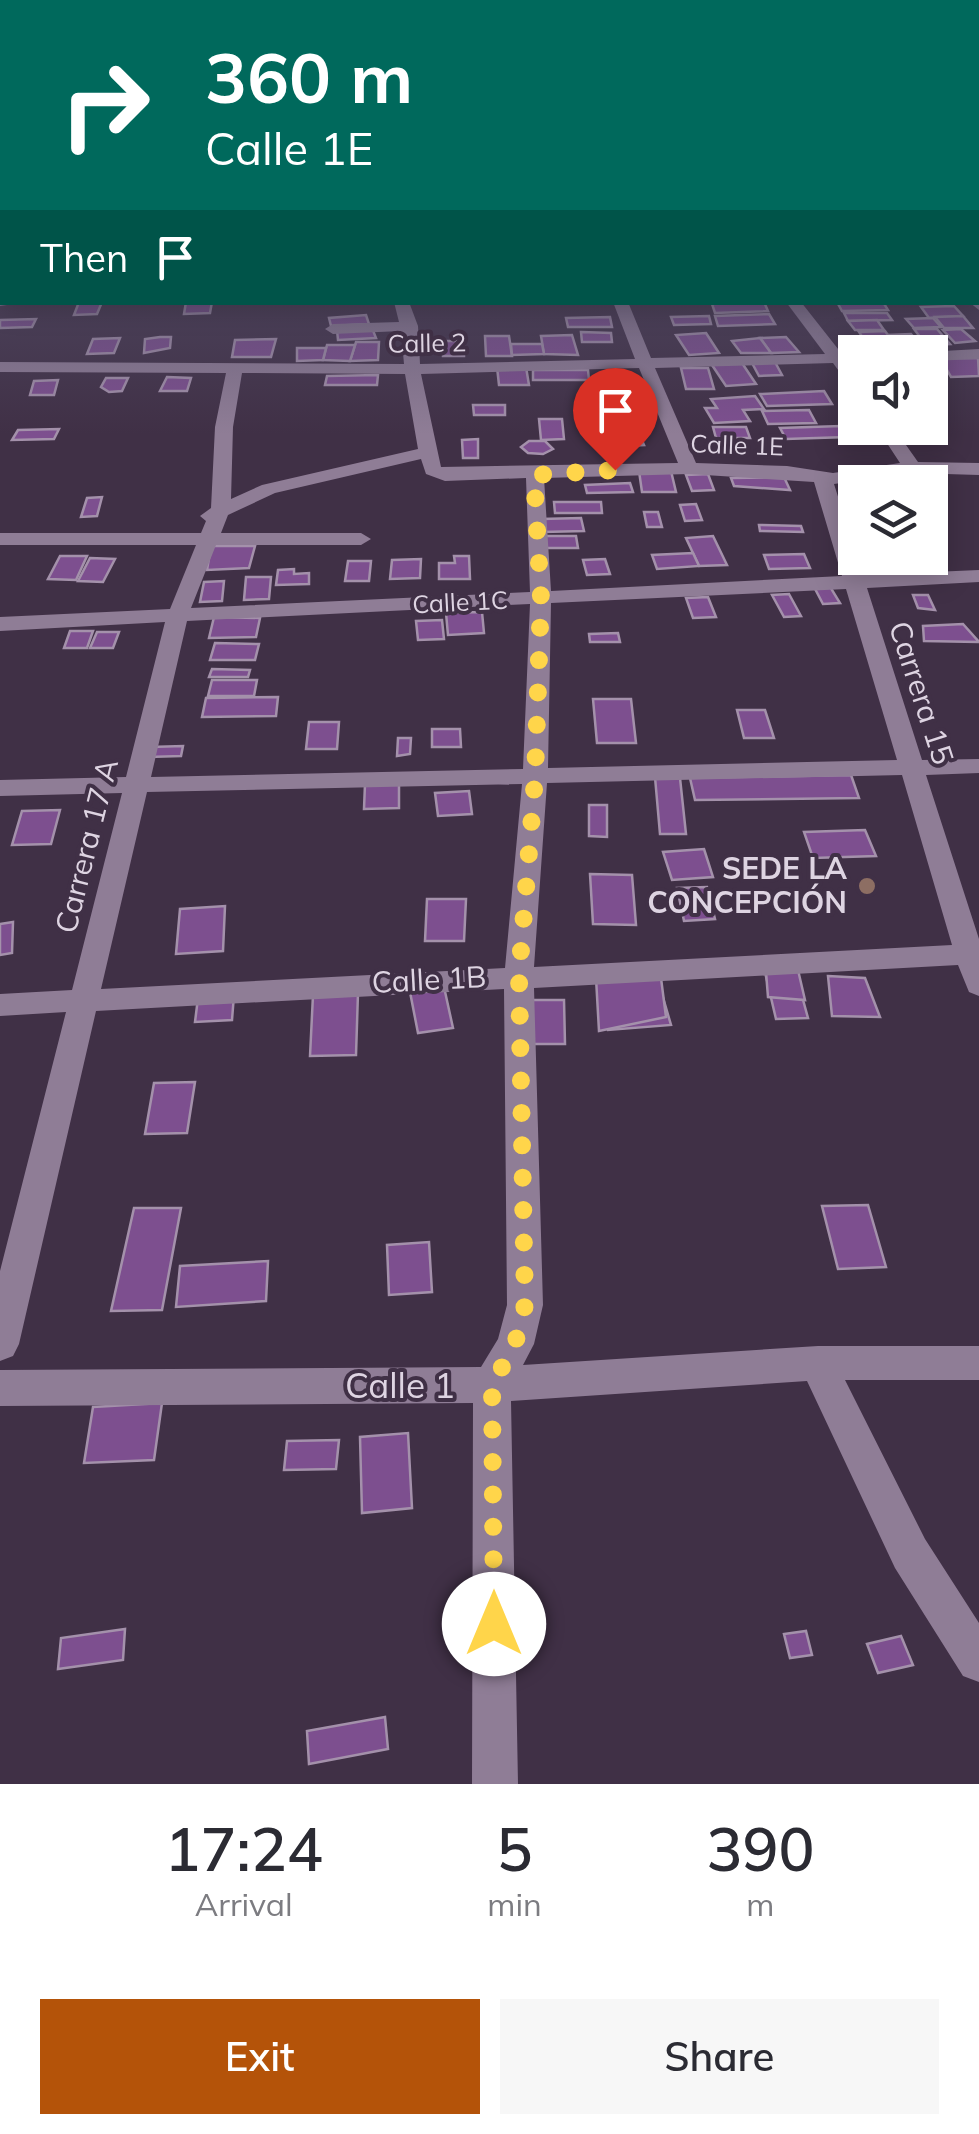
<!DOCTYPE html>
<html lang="en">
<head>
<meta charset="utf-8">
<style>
  :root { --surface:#fff; --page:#f7f7f7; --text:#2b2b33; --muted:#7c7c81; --accent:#b45309 }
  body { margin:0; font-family:Mulish,sans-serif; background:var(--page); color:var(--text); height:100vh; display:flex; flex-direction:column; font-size:38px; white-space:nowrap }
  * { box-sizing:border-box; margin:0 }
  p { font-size:32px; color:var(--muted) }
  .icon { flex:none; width:55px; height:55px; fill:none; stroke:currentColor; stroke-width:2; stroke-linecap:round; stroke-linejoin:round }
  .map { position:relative; height:1784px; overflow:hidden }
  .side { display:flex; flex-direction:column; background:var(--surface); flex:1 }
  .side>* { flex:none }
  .guide { position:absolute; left:0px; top:0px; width:980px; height:305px; box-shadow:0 5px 25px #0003; background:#00695c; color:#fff; overflow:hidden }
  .buttons { position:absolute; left:838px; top:335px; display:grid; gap:20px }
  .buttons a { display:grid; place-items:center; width:110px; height:110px; border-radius:0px; background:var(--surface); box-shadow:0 5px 25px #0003; font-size:50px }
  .pin { position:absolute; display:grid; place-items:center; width:85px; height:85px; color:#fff; margin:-102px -42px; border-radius:50% 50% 50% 0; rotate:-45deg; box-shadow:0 0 10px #0007 }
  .pin .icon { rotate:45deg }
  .me { position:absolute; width:110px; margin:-55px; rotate:0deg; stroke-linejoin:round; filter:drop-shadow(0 0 8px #0008) }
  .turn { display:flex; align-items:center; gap:35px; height:210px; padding:0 40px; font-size:45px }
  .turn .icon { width:130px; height:130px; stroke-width:2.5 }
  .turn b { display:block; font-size:70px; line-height:85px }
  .then { display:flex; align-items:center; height:95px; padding:0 40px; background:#0003; gap:20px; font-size:38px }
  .eta { display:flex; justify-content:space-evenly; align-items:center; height:170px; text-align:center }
  .eta b { font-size:60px; font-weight:600; line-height:70px }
  .button { display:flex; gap:20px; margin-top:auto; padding:20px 40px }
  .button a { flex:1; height:115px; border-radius:0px; background:var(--accent); color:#fff; font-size:40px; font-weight:600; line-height:115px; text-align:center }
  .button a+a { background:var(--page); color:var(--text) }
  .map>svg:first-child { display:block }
</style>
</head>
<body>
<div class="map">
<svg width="979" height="1784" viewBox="0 0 979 1784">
  <rect width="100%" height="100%" fill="#403046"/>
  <!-- building -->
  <g fill="#7d4f8f" stroke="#a491ab" stroke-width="2.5">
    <polygon points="79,302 102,302 97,314 74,315"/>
    <polygon points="186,302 212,302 210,313 184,314"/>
    <polygon points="764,302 768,311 715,313 712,304"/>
    <polygon points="837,302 883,302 888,310 842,311"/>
    <polygon points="954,306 963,316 929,318 921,307"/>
    <polygon points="844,313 887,313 892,320 848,321"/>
    <polygon points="769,314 775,324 718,326 715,316"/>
    <polygon points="366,315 369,324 331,326 329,318"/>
    <polygon points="709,316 711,324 674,325 671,317"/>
    <polygon points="963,316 973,328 944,328 935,317"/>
    <polygon points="610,317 612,327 568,327 566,318"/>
    <polygon points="933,318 941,327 914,328 906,319"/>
    <polygon points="36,319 32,327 0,328 0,320"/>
    <polygon points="877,320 884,330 855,330 848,321"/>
    <polygon points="372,328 376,338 338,340 337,330"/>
    <polygon points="914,329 937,329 950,344 926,345"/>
    <polygon points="961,329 975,341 955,343 943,330"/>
    <polygon points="885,331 896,346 869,347 859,332"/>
    <polygon points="581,332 611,333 612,342 582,342"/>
    <polygon points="706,333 719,353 689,355 676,335"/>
    <polygon points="911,334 921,345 898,346 889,335"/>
    <polygon points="572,335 578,355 544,354 541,336"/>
    <polygon points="485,336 509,336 512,356 486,356"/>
    <polygon points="160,337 171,337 170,348 144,353 145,339"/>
    <polygon points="786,337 799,352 771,353 760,338"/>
    <polygon points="120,338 114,353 87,354 93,339"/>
    <polygon points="760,338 771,353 741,353 732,341"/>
    <polygon points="276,339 271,357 232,357 235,340"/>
    <rect x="443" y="341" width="21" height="15"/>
    <polygon points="356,342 379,342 378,360 350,361"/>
    <polygon points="511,344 542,344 544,354 512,355"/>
    <polygon points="327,345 355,345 350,361 323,360"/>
    <polygon points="297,348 326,348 323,360 297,361"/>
    <polygon points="940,358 978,358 979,376 951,377"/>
    <polygon points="775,362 782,375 759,376 752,363"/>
    <polygon points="742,363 756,384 726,386 712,365"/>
    <polygon points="497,367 526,367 529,385 499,385"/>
    <polygon points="681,368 708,368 714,389 686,389"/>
    <polygon points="533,370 588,370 589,380 533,380"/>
    <polygon points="378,375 377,385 325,385 327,376"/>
    <polygon points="167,377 191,378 187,391 160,391"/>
    <polygon points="106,378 128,378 122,391 109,392 101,387"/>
    <polygon points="58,380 54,395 30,395 34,381"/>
    <polygon points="824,391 832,404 767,406 760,394"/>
    <polygon points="755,396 764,409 743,410 750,421 714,423 705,408 717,408 711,399"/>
    <polygon points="473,405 505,405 505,415 474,415"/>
    <polygon points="809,410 816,423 768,424 762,411"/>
    <polygon points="539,419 562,419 564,439 541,440"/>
    <polygon points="629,420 633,432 595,433 592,421"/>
    <polygon points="841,426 847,437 786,439 780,428"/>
    <polygon points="713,427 746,427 750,438 716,438"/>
    <polygon points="59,429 54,439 12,440 18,430"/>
    <polygon points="641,438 644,445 605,447 602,440"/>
    <polygon points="478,439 478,458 463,458 462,440"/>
    <polygon points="529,441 545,441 553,449 543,454 528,453 521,447"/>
    <polygon points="639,471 671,471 676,492 642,492"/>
    <polygon points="708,474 714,490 692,491 686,475"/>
    <polygon points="784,477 790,490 734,486 731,478"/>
    <polygon points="630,483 633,492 587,493 585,485"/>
    <polygon points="102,497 97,516 81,517 87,498"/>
    <polygon points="554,502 601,502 602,513 555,513"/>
    <polygon points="696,504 702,520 685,521 680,505"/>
    <polygon points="644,512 658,512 662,527 647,527"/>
    <polygon points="581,518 584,531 543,532 541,519"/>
    <polygon points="759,525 801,526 803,532 760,531"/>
    <polygon points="542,536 576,536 578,548 543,548"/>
    <polygon points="713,536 727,565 699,566 686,538"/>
    <polygon points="211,546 255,546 249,568 207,570"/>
    <polygon points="693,553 699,566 657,569 652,555"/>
    <polygon points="804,554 810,568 769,569 764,555"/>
    <polygon points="60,556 87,556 76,580 48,579"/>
    <polygon points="454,556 469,556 470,579 439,579 439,563 455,563"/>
    <polygon points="90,558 115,559 103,582 78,581"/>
    <polygon points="421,559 420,578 390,579 392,560"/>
    <polygon points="605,559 610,574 587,575 583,560"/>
    <polygon points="348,561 371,561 369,581 345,581"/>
    <polygon points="294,569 294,574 309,573 309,584 276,585 278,570"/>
    <polygon points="246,577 271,577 269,599 244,600"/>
    <polygon points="224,581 222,601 200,602 204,582"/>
    <polygon points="813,585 829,585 840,603 823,604"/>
    <polygon points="789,594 801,616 784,617 772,595"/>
    <polygon points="913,595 928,595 935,610 918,608"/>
    <polygon points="708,597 716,617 693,618 686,598"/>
    <polygon points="482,612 484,633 448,635 446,613"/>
    <polygon points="214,617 260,618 256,637 209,638"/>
    <polygon points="442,620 444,639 418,640 416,621"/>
    <polygon points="963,624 979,642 924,641 923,626"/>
    <polygon points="70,631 93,631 87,648 64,648"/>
    <polygon points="97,632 119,632 113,648 90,648"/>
    <polygon points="618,633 620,642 590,642 589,634"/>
    <polygon points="215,643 259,644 255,660 210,660"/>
    <polygon points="212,669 250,670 248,677 209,677"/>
    <polygon points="212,680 257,680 254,696 208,696"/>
    <polygon points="278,697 276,716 202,717 206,698"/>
    <polygon points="593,699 631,699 636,743 597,743"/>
    <polygon points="737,710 765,710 774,738 744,738"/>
    <polygon points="309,722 339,722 337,749 306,749"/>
    <polygon points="432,729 460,729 461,747 432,747"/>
    <polygon points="398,738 411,738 410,754 397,756"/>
    <polygon points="183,746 181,756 148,757 150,747"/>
    <polygon points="851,775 859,798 695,800 690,778"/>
    <polygon points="655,777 680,778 686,834 660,834"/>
    <polygon points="399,783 399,808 364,809 365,784"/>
    <polygon points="469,791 472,814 438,816 435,793"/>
    <polygon points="589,805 607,805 607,837 589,836"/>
    <polygon points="60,810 51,844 12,845 22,811"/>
    <polygon points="865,830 876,856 813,858 804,832"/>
    <polygon points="704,849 713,877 672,880 663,852"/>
    <polygon points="590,874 632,875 636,925 593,924"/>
    <polygon points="707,887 715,919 684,921 677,888"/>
    <polygon points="427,899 466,899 464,941 425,941"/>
    <polygon points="225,906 223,951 176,954 180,909"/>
    <polygon points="13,922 12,953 0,955 0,924"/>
    <polygon points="794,967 808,1018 776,1019 764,968"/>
    <polygon points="655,970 671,1025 608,1030 595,975"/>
    <polygon points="798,970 805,1000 768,997 766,972"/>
    <polygon points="828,976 865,978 880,1017 832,1016"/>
    <polygon points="596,978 661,978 666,1017 599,1031"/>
    <polygon points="444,987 453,1028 418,1033 410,992"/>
    <polygon points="358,993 356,1055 310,1056 313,995"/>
    <polygon points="234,995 232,1020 195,1022 198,998"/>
    <polygon points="525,1000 564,1000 565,1044 526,1044"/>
    <polygon points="195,1082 187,1133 145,1134 154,1083"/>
    <polygon points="868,1205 886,1267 838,1269 822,1206"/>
    <polygon points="134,1208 181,1208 162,1310 111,1311"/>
    <polygon points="429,1242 432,1292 389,1295 387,1245"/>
    <polygon points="268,1261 266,1301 176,1307 180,1266"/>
    <polygon points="162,1403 154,1460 84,1463 93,1407"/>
    <polygon points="408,1433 412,1508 362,1513 360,1437"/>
    <polygon points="339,1440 336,1469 284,1470 287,1441"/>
    <polygon points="125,1629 123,1660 58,1669 61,1638"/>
    <polygon points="806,1631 812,1655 790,1658 784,1634"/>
    <polygon points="901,1636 913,1665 878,1673 867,1644"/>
    <polygon points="385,1717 388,1749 309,1764 307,1731"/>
  </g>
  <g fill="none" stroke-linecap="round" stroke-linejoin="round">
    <!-- minor -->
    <g fill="#8f7d96" fill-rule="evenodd">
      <polygon points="2,214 2,226 0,227 0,215"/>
      <rect x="978" y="255" width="1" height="8"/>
      <polygon points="0,298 2,302 9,302 7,305 0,306"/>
      <polygon points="978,298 979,298 979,310 969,302 978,302"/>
      <path d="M394,302H409L418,326L420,364L635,359L613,302H628L651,358L825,354L786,302H801L842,354L855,353V363H849L855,370V386L849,385L833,363L655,368L696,463L787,466L833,473L900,463L877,428H894L918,462L979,463V475L912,473L834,484L863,575L979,570V582L867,588L922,760L979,759V773L926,775L979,939V996L969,992L958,965L534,988L543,1305L534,1344L523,1365L818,1346H979V1380H845L925,1539L979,1623V1682L963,1676L895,1568L807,1381L511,1401L518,1784H472L473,1403L0,1406V1370L481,1367L498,1339L507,1305L504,989L96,1011L19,1344L13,1356L0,1361V1271L66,1012L0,1016V994L72,990L122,793L0,796V780L126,777L165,622L0,631V617L170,609L196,545H0V533H201L206,521L200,516L211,508L215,427L226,373L0,372V362L404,364L401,331L333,334L325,329L333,324L399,322ZM639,368L678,463L441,467L421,374ZM242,373L405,374L418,449L262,485L231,499L233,427ZM421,459L426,474L445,481L526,478L530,592L191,608L216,545H361L371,539L361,533H221L228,515L275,493ZM689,474L814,482L842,576L551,591L544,478ZM846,589L897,760L548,768L551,603ZM530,604L523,769L151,777L187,621ZM902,775L952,945L534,967L547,783ZM522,784L505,968L101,989L147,792Z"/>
      <polygon points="979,349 979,359 930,361 930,352 925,352"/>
    </g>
  </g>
  <!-- sky -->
  <linearGradient id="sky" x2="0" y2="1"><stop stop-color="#231a26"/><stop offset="0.42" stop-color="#534e68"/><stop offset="1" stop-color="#534e68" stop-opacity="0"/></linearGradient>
  <rect width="979" height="434" fill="url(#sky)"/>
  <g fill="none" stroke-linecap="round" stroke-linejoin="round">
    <!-- route -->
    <polyline stroke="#ffd54a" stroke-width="18" stroke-dasharray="0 32.4" points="494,1624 492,1385 515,1344 525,1305 519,975 535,778 541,598 534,475 615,470"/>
  </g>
  <!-- markers -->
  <circle fill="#8d6e63" stroke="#403046" stroke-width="4" cx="867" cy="886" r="10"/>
  <g text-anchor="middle" stroke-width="8" stroke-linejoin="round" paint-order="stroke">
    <!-- far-street labels -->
    <g font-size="25" fill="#ded4e2" stroke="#403046">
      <text transform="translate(427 343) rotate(-1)" y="9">Calle 2</text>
      <text transform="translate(737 445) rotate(2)" y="9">Calle 1E</text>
      <text transform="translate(460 602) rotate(-3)" y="9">Calle 1C</text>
    </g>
    <!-- street labels -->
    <g font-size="30" fill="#ded4e2" stroke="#403046">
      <text transform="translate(921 693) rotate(72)" y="10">Carrera 15</text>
      <text transform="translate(87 846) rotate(-76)" y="10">Carrera 17 A</text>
      <text transform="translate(429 980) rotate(-3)" y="10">Calle 1B</text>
    </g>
    <!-- poi labels -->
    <g font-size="30" font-weight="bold" fill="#ded4e2" stroke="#403046" text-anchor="end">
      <text x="847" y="879">SEDE LA<tspan x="847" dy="34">CONCEPCIÓN</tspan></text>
    </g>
    <!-- near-street labels -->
    <g font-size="35" fill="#ded4e2" stroke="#403046">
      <text x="400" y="1398">Calle 1</text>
    </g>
  </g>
</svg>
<div class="buttons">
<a><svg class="icon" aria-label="sound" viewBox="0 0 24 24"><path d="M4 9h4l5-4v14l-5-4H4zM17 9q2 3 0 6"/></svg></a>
<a><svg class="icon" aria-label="layers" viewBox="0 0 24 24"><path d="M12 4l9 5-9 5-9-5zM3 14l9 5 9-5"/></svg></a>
</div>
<div class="pin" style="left:615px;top:470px;background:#d93025"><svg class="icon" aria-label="arrive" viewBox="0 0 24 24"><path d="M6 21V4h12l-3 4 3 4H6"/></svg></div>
<svg class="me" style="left:494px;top:1624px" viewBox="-20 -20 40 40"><circle r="19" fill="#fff"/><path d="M0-13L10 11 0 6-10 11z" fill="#ffd54a"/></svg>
<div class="guide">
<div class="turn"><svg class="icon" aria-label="right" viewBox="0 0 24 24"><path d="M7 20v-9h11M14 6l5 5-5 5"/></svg><div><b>360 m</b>Calle 1E</div></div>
<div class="then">Then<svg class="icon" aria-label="arrive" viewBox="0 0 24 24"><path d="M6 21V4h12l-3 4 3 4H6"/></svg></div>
</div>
</div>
<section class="side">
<div class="eta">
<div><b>17:24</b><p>Arrival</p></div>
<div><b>5</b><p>min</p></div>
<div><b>390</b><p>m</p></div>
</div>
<div class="button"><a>Exit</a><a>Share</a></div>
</section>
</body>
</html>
